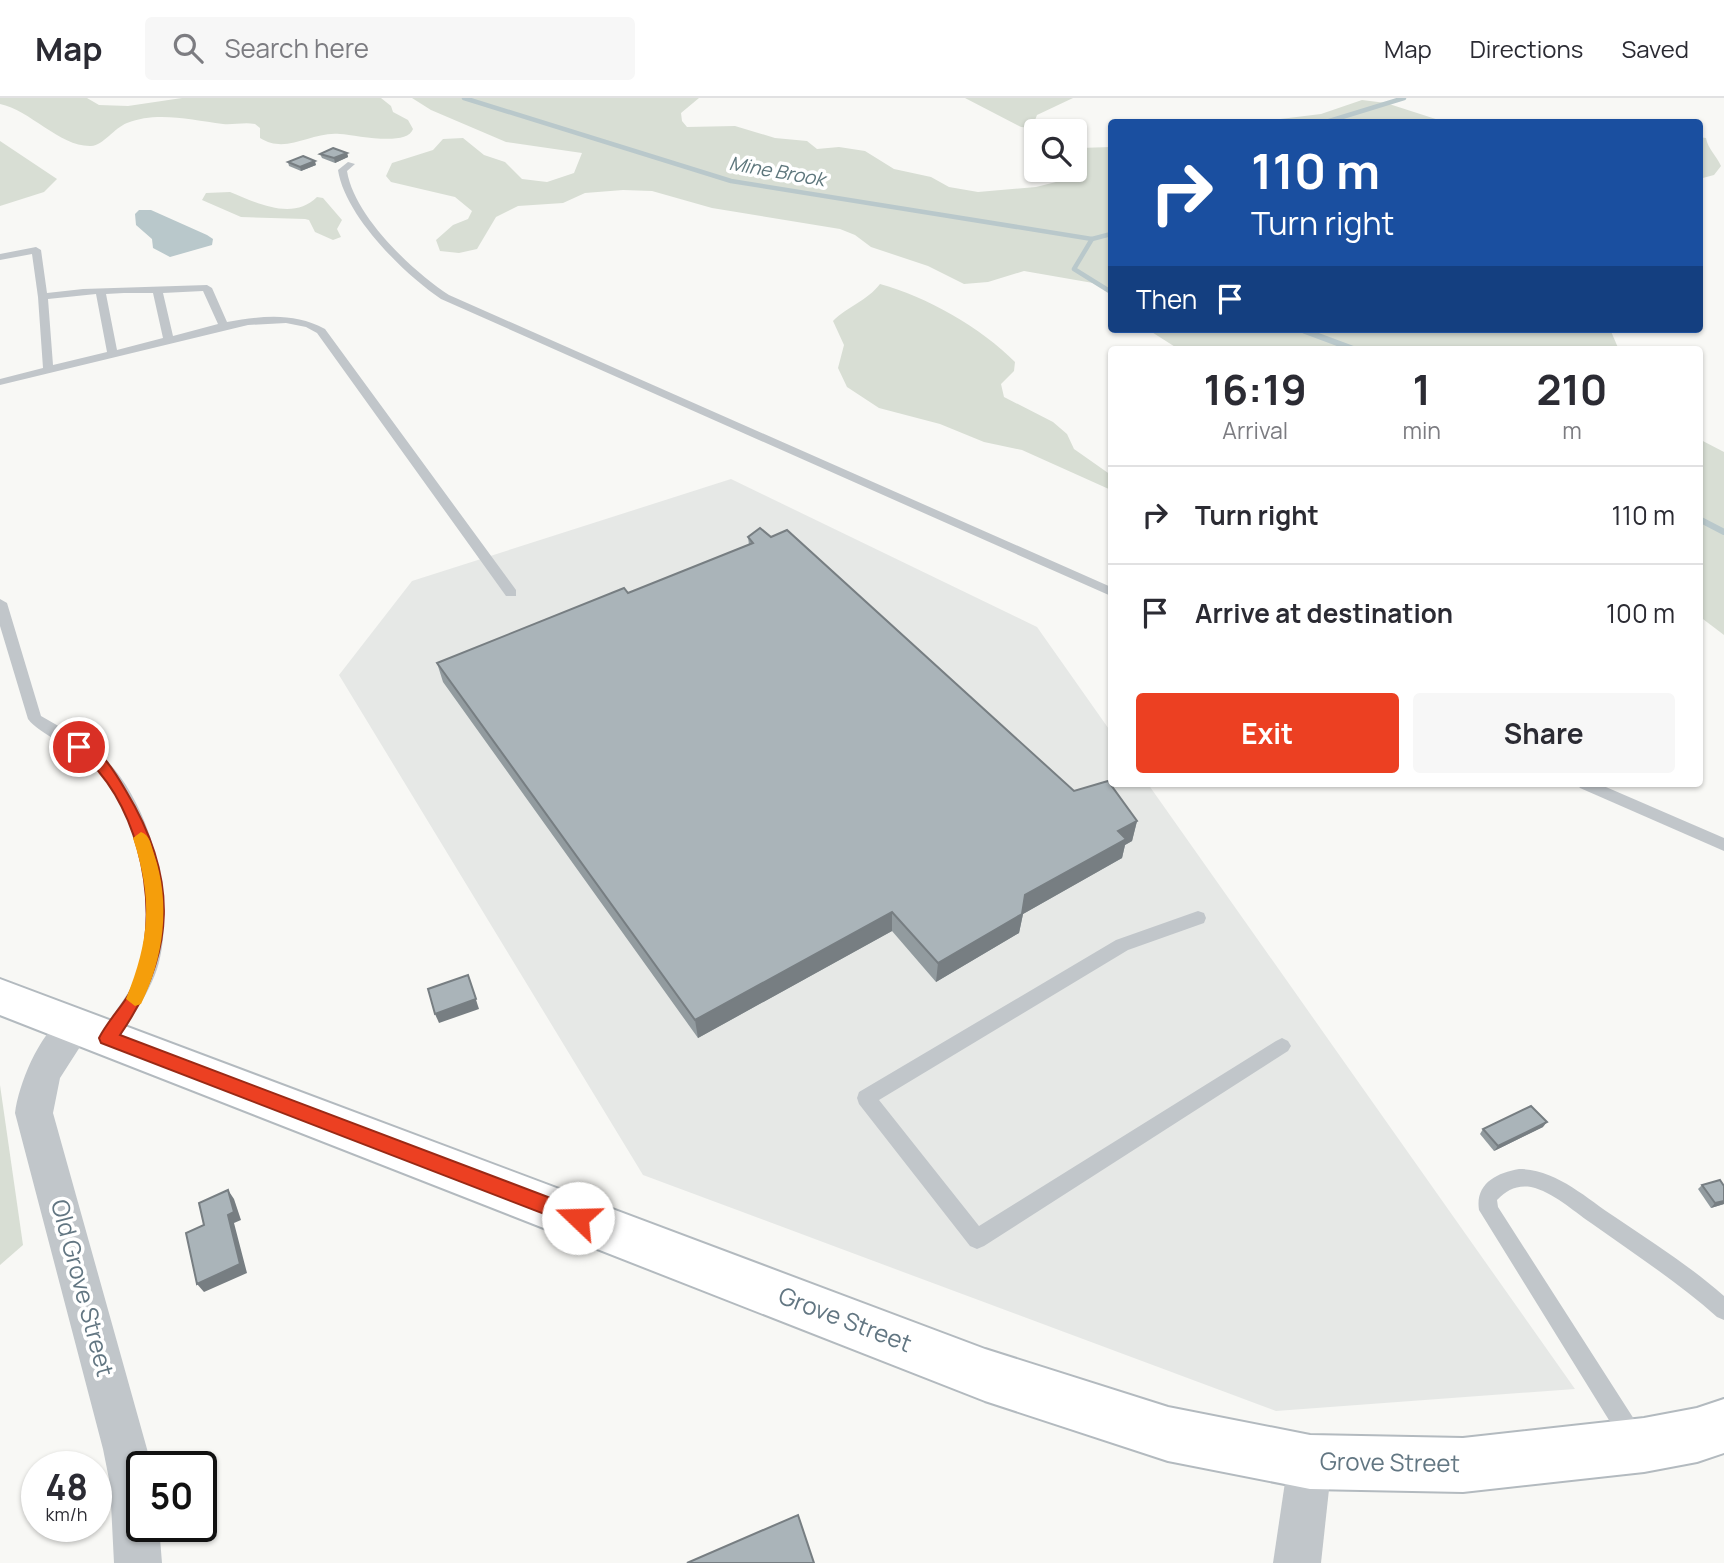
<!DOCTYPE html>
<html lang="en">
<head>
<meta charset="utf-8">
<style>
  :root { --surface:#fff; --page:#f7f7f7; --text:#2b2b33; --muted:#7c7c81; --line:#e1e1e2; --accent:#ec4022 }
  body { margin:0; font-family:Manrope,sans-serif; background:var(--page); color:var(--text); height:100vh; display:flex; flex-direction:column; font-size:26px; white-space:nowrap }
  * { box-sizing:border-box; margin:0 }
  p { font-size:23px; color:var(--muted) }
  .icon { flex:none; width:38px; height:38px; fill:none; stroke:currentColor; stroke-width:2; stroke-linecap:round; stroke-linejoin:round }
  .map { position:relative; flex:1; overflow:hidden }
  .details { position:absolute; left:1108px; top:248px; width:595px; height:441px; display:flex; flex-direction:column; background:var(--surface); border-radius:7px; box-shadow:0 2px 5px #0004 }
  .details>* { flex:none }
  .guide { position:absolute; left:1108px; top:21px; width:595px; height:214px; border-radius:7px; box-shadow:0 2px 5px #0004; background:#1a4fa0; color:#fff; overflow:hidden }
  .controls { position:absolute; left:1024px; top:21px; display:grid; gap:14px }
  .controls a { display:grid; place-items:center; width:63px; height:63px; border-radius:7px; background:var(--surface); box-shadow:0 2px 5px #0004; font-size:35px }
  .speed { position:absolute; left:21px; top:1353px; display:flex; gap:14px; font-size:35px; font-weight:700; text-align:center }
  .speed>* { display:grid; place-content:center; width:91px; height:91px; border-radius:50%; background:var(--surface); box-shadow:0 2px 5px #0004; line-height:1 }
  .speed small { font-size:18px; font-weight:400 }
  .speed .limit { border:4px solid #111; border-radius:10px; background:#fff; color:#111 }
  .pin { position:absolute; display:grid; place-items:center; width:60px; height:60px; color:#fff; margin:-30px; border:4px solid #fff; border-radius:50%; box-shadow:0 2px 7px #0007 }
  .me { position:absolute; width:77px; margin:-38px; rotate:291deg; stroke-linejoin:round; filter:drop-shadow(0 0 5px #0008) }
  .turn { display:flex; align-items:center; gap:24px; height:147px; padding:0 28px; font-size:32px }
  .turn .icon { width:91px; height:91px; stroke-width:2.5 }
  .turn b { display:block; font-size:49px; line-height:60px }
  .then { display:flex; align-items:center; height:66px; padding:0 28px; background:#0003; gap:14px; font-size:26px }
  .eta { display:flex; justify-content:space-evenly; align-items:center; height:119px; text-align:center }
  .eta b { font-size:42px; font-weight:700; line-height:49px }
  .cta { display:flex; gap:14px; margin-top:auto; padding:14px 28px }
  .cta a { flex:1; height:80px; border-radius:7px; background:var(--accent); color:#fff; font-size:28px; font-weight:700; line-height:80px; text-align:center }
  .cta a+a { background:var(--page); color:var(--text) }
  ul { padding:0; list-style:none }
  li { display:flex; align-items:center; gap:21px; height:98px; padding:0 28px; border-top:2px solid var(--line) }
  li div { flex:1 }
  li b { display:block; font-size:26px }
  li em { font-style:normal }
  header { display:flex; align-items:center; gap:42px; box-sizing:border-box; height:98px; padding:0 35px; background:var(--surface); border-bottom:2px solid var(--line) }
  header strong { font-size:33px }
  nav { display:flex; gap:38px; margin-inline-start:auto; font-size:24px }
  .search { width:490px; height:63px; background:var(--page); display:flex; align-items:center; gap:18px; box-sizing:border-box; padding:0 24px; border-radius:7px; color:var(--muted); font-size:26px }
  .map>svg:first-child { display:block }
</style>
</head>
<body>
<header>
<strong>Map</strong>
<div class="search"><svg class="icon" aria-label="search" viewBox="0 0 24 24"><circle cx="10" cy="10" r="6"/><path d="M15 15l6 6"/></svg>Search here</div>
<nav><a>Map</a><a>Directions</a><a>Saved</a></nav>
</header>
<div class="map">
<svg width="1724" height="1465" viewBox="0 0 1724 1465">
  <rect width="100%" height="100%" fill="#f8f8f5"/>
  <!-- built -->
  <polygon fill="#e6e8e6" points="731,381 1037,529 1111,634 1111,686 1148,686 1575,1291 1276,1313 643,1077 339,577 412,483"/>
  <!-- green -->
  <g fill="#d8ded4">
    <path d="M0,0H87L99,7L128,8L182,0H381L391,8L393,14L408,22L413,31C407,49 356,37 340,36C311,33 287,57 260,40V30L255,26C244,24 233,27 223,26C191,22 157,13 127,25C114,30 104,47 91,48C60,49 30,12 0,6Z"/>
    <polygon points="412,0 699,0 681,15 682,23 687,29 735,28 775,40 807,43 817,51 839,49 865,53 894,71 931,79 949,89 978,94 1036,89 1060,83 1066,77 1063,72 1074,72 1075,56 1079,50 1111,49 1111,195 1093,185 1024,173 988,184 964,186 928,168 871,149 855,137 840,131 712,110 652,93 623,92 585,95 563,105 518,108 496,119 477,151 459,155 440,153 436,142 453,127 468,121 472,113 455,99 391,84 386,78 392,65 433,52 443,41 463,40 484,57 505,64 522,81 547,84 574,75 582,55 506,44 431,12"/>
    <polygon points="965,0 1073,0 1037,17 1032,30 1021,29"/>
    <polygon points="1362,2 1386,5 1445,24 1255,24 1321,16"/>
    <path d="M1699,39L1706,40C1708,51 1716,57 1721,68L1714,77L1699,81Z"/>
    <polygon points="0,43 57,81 44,94 0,108"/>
    <path d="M230,94C257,105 293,123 317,99L323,100L342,122L337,131L341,139L333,142L315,134L309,122L305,121L241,119L202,102L206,95Z"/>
    <path d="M880,186C925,198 982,230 1015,264L1014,273L1001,286L1004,299L1053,324L1067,336L1074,351L1111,377V392L1022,352L984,344L940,326L879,310L847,289L838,270L844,247L833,223C848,208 867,203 880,186Z"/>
    <polygon points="1147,231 1610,231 1619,252 1489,252 1464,248 1458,252 1180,252"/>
    <polygon points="1699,341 1724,354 1724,537 1699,518"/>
    <polygon points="0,987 23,1147 0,1167"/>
  </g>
  <!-- water -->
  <polygon fill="#b9c8cb" points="139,112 151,112 207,137 213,141 212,147 170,159 153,150 152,141 136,127 135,116"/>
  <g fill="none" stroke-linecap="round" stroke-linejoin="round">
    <!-- stream-far1 -->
    <g stroke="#b9c8cb" stroke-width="4.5">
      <polyline points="464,0 731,83 1092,141 1111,136"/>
      <polyline points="1326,24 1404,0"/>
      <polyline points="1092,141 1074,171 1111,194"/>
      <polyline points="1300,231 1310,235"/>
    </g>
    <!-- stream -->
    <g stroke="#b9c8cb" stroke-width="6">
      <polyline points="1305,233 1356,252"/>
      <polyline points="1699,421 1724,434"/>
    </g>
    <defs>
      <polygon id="secondary" points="0,881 985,1251 1168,1309 1310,1337 1463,1340 1644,1320 1697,1310 1724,1301 1724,1355 1697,1364 1644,1374 1463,1394 1310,1391 1168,1363 985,1303 0,917"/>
    </defs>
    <!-- secondary casing -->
    <use href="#secondary" stroke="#b3babf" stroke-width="4"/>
    <!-- lane -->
    <g fill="#c1c6ca" fill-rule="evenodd">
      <path d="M348,64L355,66L347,73C354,118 412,173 449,197L1111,489V498L441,201C404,176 345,118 338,72Z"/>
      <path d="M36,149L41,152L47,195L83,191L207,187L212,190L227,224C262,218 293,214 325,231L516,492V498H506L317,235L306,229L286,225L248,227L0,287V281L43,270L38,199L32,156L0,162V156ZM203,193L218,226L173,238L163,195ZM124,195H153L163,240L117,252L106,196ZM96,196L107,254L53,267L48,201Z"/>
      <path d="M0,501L7,505L41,618C63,631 86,642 104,660C152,706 177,808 157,871C148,898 130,922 114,945L108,948L102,945L99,940C111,916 131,897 139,871C160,811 139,711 93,667C76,650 40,637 28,621L0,528Z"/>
      <polygon points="1577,686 1599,686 1724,740 1724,753 1580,690"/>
      <polygon points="1198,813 1204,815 1206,820 1204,825 1128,852 879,1002 979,1128 1276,943 1282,940 1288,943 1291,948 1288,953 984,1148 977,1151 970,1148 859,1006 857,1000 859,994 1116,842"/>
      <path d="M1519,1071C1556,1071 1586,1100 1615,1119C1652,1144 1690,1168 1724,1198V1222L1717,1219C1678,1184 1634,1156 1591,1125C1572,1112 1553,1094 1531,1089C1516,1087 1507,1092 1497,1102L1498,1109L1641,1332L1644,1340L1641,1348L1633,1351L1625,1348L1479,1112C1475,1086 1496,1075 1519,1071Z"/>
    </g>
    <!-- street -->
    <g fill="#c1c6ca" fill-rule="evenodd">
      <path d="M76,912L89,916L94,927L60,980L53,1015L147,1351L151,1368H142V1428H159L162,1465H114L110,1386L103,1351L15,1015C19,983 44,923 76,912Z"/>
      <polygon points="1310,1342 1326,1348 1332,1364 1321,1465 1273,1465 1288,1364 1294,1348"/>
    </g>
    <!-- secondary -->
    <use href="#secondary" fill="#fff" fill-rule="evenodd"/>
  </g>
  <!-- wall -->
  <g fill="#929b9f">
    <polygon points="347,55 348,59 335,65 322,60 320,56"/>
    <polygon points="288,64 316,67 301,73 289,68"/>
    <polygon points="748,439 1074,693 1137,723 1132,743 1125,747 1122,760 1023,816 1019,835 936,884 892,833 698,940 443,584 437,565 628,495 749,447"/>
    <polygon points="1543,1029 1494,1053 1480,1036 1483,1031"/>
    <polygon points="1702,1087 1724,1106 1711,1110 1698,1091"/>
  </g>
  <!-- shaded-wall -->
  <g fill="#777e82">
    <polygon points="347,55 348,59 335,65 334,60"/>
    <polygon points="315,63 316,67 301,73 300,69"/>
    <polygon points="1137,723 1132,743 1125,747 1122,760 1023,816 1019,835 936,884 938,865 1025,797 1118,733"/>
    <polygon points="892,814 892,833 698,940 695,922"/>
    <polygon points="468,877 479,911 439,925 435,916"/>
    <polygon points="1547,1024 1543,1029 1494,1053 1498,1048"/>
    <polygon points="228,1092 234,1101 241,1122 234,1125 247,1175 204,1194 197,1186"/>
    <polygon points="1724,1103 1724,1106 1711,1110 1715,1105"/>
  </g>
  <!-- building -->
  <g fill="#aab4b9" stroke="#777e82" stroke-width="2">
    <polygon points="333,50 347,55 334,60 320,56"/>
    <polygon points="303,58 315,63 300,69 288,64"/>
    <polygon points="760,430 771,439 787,432 1074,693 1108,683 1137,723 1118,733 1126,741 1025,797 1022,816 938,865 892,814 695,922 437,565 624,490 628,495 753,445 748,439"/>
    <polygon points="468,877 476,901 435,916 428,891"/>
    <polygon points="1531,1008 1547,1024 1498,1048 1483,1031"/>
    <polygon points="1720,1082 1724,1088 1724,1103 1715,1105 1702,1087"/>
    <polygon points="228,1092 234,1114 228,1117 240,1166 197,1186 186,1135 204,1127 199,1105"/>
    <polygon points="798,1417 814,1465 687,1465"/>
  </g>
  <!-- route -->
  <path fill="#ec4022" stroke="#992a16" stroke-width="2" d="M79,643C101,650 115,674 126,693C178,779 177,854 120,937L585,1113L588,1120L585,1126L578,1129L101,945L99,940C107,924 120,911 129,896C163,832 145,728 99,674C91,664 79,659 72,649Z"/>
  <!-- slow -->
  <path fill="#f59e0b" d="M141,734C150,737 151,747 154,756C171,805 164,860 141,906L135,908L126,901C150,841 153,802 133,740Z"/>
  <g text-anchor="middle" stroke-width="7" stroke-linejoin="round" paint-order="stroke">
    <!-- far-water labels -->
    <g font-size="19" font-style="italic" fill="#5d767c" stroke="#fff">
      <text transform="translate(777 73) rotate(10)" y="7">Mine Brook</text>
    </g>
    <!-- near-street labels -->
    <g font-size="24" fill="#627682" stroke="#fff">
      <text transform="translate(82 1190) rotate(75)" y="8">Old Grove Street</text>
      <text transform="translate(845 1222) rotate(21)" y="8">Grove Street</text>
      <text transform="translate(1390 1365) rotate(1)" y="8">Grove Street</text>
    </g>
  </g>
</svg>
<div class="controls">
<a><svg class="icon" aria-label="search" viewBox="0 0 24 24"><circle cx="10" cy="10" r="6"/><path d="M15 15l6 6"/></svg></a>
</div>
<div class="speed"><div>48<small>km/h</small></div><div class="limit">50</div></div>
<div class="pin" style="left:79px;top:649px;background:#d93025"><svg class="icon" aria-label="arrive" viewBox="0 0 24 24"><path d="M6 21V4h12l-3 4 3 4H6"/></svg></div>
<svg class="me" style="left:578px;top:1120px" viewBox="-20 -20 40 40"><circle r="19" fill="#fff"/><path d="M0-13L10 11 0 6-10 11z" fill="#ec4022"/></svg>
<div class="guide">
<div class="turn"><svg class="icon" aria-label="right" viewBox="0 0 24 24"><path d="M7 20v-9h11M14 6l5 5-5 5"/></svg><div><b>110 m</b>Turn right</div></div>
<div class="then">Then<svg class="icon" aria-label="arrive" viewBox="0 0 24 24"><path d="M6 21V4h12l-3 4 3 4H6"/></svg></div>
</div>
<section class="details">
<div class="eta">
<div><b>16:19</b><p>Arrival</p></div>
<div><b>1</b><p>min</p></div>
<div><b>210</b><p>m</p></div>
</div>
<ul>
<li><svg class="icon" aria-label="right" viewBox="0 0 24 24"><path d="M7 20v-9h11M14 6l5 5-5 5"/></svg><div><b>Turn right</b></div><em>110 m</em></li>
<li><svg class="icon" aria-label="arrive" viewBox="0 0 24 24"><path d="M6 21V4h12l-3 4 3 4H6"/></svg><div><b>Arrive at destination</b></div><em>100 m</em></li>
</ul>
<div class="cta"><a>Exit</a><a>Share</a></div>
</section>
</div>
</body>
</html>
